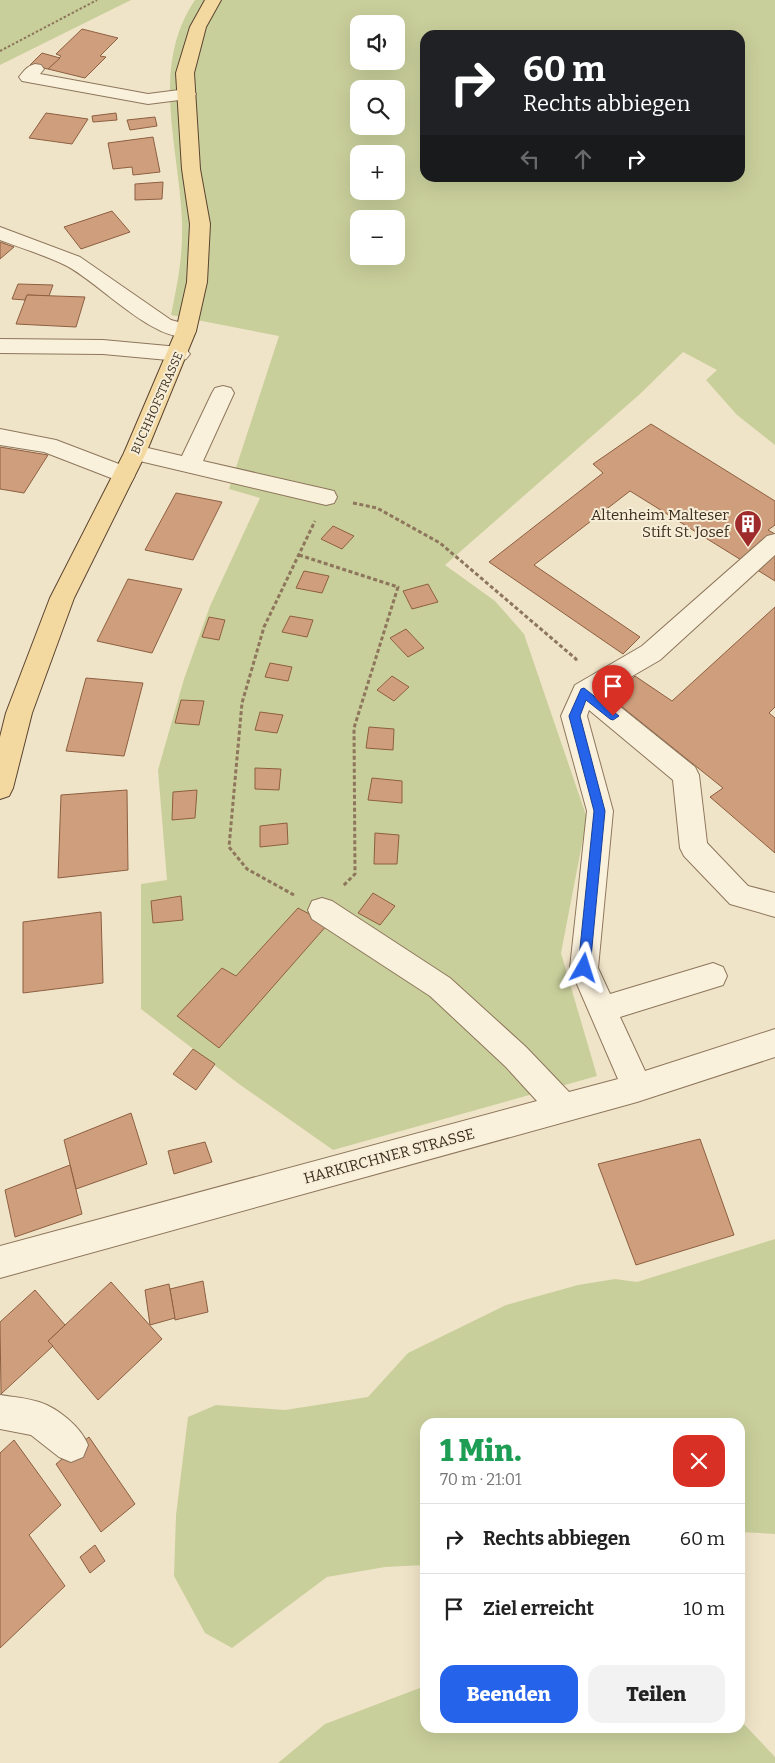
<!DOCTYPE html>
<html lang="de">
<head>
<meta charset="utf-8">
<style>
  :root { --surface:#fff; --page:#f2f2f2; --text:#222; --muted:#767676; --line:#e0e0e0; --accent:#2563eb }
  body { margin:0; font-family:Bitter,serif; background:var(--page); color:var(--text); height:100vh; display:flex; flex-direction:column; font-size:19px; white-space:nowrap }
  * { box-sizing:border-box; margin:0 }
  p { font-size:16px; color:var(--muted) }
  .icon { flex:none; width:28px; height:28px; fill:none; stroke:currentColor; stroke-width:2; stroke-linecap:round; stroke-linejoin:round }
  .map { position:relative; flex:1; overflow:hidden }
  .details { position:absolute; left:420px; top:1418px; width:325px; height:315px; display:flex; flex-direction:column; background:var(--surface); border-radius:15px; box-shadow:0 5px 20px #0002 }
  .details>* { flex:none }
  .hud { position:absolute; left:420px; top:30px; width:325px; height:152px; border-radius:15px; box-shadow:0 5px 20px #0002; background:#202124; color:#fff; overflow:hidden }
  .controls { position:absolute; left:350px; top:15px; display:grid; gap:10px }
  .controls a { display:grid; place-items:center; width:55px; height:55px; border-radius:10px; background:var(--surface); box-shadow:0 5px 20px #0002; font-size:25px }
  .pin { position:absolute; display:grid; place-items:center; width:42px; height:42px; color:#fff; margin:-51px -21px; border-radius:50% 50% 50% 0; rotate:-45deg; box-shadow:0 0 5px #0007 }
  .pin .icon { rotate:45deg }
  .me { position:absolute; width:55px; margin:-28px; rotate:6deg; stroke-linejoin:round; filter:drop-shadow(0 0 4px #0008) }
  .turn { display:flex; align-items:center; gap:18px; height:105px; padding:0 20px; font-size:22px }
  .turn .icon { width:65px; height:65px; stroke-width:2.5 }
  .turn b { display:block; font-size:35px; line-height:42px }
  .lanes { display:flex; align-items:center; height:48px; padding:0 20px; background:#0003; justify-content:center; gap:25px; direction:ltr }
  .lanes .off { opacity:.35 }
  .round { display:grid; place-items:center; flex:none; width:52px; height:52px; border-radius:15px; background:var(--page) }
  .summary { display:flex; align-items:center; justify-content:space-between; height:85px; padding:0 20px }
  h1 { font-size:30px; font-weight:800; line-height:38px; color:#1e9e55 }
  .cta { display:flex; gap:10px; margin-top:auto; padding:10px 20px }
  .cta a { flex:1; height:58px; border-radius:15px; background:var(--accent); color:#fff; font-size:20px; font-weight:800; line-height:58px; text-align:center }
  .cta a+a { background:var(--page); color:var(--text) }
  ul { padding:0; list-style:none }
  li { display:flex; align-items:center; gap:15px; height:70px; padding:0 20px; border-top:1px solid var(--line) }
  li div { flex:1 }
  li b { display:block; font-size:19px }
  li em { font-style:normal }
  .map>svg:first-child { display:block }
</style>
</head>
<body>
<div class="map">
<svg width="775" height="1763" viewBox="0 0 775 1763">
  <rect width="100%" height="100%" fill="#f0e4c8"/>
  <!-- green -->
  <g fill="#c9cf9b" fill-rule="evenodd">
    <polygon points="0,0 131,0 0,65"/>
    <path d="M195,0H775V445L737,415L706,380L717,370L683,352L640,394L445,565L495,601L524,634L587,818L561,953L597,1076L333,1150L239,1084L141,1009V884L167,880L158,770L184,679L210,606L260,498L229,489L279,336L171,315C178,281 183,256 182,221C179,147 150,66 195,0ZM359,24H396V61H359ZM425,35H740V178H425ZM359,89H396V126H359ZM359,154H396V191H359ZM359,219H396V256H359Z"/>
    <polygon points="775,1239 775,1534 740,1532 740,1422 425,1422 425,1565 385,1567 327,1577 232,1648 205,1633 174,1576 176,1515 188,1417 216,1405 285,1410 368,1397 408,1353 506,1305 578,1285 615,1279 637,1282"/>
    <polygon points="425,1686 425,1728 740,1728 740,1720 775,1757 775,1763 278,1763 325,1724"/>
  </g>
  <!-- building -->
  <g fill="#cf9f7d" stroke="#8d5f41">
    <polygon points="82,29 118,38 100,56 106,57 85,78 48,69 61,56 56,54"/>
    <polygon points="42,53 60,58 48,69 30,65"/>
    <polygon points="46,113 88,119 72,144 29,138"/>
    <polygon points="116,113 117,120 93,122 92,116"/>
    <polygon points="155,117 157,126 130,130 127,120"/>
    <polygon points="153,137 160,172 133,175 132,167 113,169 108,143"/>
    <polygon points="163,182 162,199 135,200 135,184"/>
    <polygon points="112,211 130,232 81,249 64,227"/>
    <polygon points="0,242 14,247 0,259"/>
    <polygon points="18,284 53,285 49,296 27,295 25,300 12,299"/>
    <polygon points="27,295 85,297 76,327 16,324"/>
    <polygon points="651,424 775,501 775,525 768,530 775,534 775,581 630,491 534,565 640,637 623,654 489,562 603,473 593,464"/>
    <polygon points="0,447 48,455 24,493 0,489"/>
    <polygon points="176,493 222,502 193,560 145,550"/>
    <polygon points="333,526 354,536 342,549 321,539"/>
    <polygon points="304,571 329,576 322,593 296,588"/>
    <polygon points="128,579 182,589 152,653 97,641"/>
    <polygon points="428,584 438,602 412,609 403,591"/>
    <polygon points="775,607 775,707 769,713 775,718 775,853 710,797 723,788 611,698 635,676 672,701"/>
    <polygon points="290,616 313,620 307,637 282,632"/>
    <polygon points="209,617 225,620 219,640 202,637"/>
    <polygon points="406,629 424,648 408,657 390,638"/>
    <polygon points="270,663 292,667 288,681 265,677"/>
    <polygon points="392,676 409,687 394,701 377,690"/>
    <polygon points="86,678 143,683 124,756 66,751"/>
    <polygon points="181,700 204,701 199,725 175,723"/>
    <polygon points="260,712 283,715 277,733 255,730"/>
    <polygon points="369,727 394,729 393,750 366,748"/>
    <polygon points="255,768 281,769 279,790 255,789"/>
    <polygon points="372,778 402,781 402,803 368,800"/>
    <polygon points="127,790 128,870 58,878 61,795"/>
    <polygon points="197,790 195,818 172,820 173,792"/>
    <polygon points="287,823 288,844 260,847 260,826"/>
    <polygon points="375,833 399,835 397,864 374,864"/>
    <polygon points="373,893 395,906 380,925 358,913"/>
    <polygon points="181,896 183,920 153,923 151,901"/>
    <polygon points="298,908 328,924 219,1048 177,1016 222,968 236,976"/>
    <polygon points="101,912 103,983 23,993 23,922"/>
    <polygon points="193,1049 215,1064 196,1090 173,1074"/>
    <polygon points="131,1113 147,1164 76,1189 64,1140"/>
    <polygon points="700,1139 734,1235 636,1265 598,1164"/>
    <polygon points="205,1142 212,1162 174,1174 168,1151"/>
    <polygon points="70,1165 82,1214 15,1237 5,1190"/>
    <polygon points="203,1281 208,1312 175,1320 170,1289"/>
    <polygon points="111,1282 162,1339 98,1400 48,1341"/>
    <polygon points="169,1284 175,1318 150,1325 145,1290"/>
    <polygon points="35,1290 65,1325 48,1341 53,1346 1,1394 0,1322"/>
    <polygon points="89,1437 135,1504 101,1532 56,1464"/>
    <polygon points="14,1440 61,1505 29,1535 65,1586 0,1648 0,1453"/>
    <polygon points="95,1545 105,1561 90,1573 80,1557"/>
  </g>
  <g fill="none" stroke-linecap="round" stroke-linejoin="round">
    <defs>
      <g id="minor">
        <path d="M35,64L41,65L44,69L40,74L148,94L187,89L193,90L196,94L193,98L187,99L148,104L22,81L19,77C24,71 27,66 35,64Z"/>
        <path d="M0,227L80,257L171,320L193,326L196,331L193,336C156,346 98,281 65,265C44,255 21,248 0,240Z"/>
        <polygon points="0,339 103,340 179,347 186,349 190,354 186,359 179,361 103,354 0,353"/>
        <polygon points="223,386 231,388 234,393 203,461 334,491 337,497 334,503 326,505 127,458 124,453 127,448 135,445 182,456 212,393 215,388"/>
        <polygon points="0,429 56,440 132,469 135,475 132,481 124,483 44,452 0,445"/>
        <polygon points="775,534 775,555 660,660 603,693 695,767 699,775 707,843 748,886 775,893 775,917 730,904 684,856 680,848 673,780 589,710 587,716 613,811 598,968 610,994 713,963 723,967 727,976 723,985 620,1017 645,1071 775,1029 775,1057 637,1102 0,1278 0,1246 537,1101 506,1067 430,996 312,919 308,910 312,901 322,898 332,901 450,978 526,1047 569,1092 618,1079 570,968 587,811 561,716 575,685 642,646 767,536"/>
        <path d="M0,1395C13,1397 27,1398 39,1402C58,1408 81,1427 88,1445L83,1457L71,1462L59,1457L31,1435L0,1429Z"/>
      </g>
      <polygon id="major" points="205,0 221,0 206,27 194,73 200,169 210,224 207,282 196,331 146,453 74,598 32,713 13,788 9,796 0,799 0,737 6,713 50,598 124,453 176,331 187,282 190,224 182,169 176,73 190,27"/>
    </defs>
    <!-- minor casing -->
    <use href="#minor" stroke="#8d765c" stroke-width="2"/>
    <!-- major casing -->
    <use href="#major" stroke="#5b4430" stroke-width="2"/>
    <!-- path-far1 -->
    <polyline stroke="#8d765c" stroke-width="2" stroke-dasharray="2.5 2" stroke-linecap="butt" points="0,51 97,0"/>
    <!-- path -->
    <g stroke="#8d765c" stroke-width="3" stroke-dasharray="4 2.5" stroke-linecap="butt">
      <polyline points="353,503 377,508 440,543 576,659 577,663"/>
      <polyline points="299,555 398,587 354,728 355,874 343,886"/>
      <polyline points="294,895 247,869 229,847 242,703 264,627 315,521"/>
    </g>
    <!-- minor -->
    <use href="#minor" fill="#faf1dc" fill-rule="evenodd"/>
    <!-- major -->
    <use href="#major" fill="#f3d9a0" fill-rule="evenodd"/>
  </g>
  <!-- route -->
  <polygon fill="#2563eb" stroke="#184099" points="584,688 619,716 613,720 610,719 586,700 580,716 605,811 590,968 584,973 578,968 594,811 569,716 581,689"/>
  <!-- icons -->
  <defs>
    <symbol id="building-pin" viewBox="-11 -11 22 30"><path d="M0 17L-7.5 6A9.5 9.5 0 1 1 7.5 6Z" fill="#9e2a2b" stroke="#f7eed8"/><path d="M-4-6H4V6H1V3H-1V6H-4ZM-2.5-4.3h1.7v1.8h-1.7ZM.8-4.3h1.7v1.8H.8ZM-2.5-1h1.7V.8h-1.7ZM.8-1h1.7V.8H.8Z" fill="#fff"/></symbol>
  </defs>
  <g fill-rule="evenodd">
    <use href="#building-pin" x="732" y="508" width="32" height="43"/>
  </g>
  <g text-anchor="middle" stroke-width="4" stroke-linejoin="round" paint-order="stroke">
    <!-- far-street labels -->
    <g font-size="12" fill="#3d2e20" stroke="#f7eed8">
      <text transform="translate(157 403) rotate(-66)" y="4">BUCHHOFSTRASSE</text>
    </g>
    <!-- poi labels -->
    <g font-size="15" fill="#3d2e20" stroke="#f7eed8" text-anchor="end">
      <text x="729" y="520">Altenheim Malteser<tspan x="729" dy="17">Stift St. Josef</tspan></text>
    </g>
    <!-- street labels -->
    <g font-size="15" fill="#3d2e20" stroke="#f7eed8">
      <text transform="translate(389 1156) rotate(-15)" y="5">HARKIRCHNER STRASSE</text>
    </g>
  </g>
</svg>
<div class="controls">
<a><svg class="icon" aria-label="sound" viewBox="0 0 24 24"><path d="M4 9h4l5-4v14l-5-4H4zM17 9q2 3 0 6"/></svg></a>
<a><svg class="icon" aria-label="search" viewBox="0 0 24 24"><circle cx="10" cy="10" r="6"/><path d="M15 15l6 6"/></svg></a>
<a>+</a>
<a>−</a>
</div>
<div class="pin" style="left:613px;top:716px;background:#d93025"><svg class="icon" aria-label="arrive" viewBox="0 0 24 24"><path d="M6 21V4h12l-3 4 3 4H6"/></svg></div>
<svg class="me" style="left:584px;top:968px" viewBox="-20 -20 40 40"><path d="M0-17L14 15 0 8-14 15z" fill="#2563eb" stroke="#fff" stroke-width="4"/></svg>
<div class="hud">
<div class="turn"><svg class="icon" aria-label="right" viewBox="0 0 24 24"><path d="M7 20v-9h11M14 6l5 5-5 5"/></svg><div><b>60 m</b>Rechts abbiegen</div></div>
<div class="lanes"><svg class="icon off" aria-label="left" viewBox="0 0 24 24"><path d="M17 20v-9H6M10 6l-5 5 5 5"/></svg><svg class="icon off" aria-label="ahead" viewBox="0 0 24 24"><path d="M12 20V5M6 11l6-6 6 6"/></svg><svg class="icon" aria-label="right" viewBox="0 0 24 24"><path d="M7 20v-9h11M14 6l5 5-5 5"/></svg></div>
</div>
<section class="details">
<div class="summary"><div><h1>1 Min.</h1><p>70 m · 21:01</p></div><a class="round" style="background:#d93025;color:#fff"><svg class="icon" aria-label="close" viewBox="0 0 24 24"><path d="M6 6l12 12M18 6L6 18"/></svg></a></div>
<ul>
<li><svg class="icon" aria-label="right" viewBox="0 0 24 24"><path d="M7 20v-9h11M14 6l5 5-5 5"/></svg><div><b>Rechts abbiegen</b></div><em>60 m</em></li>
<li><svg class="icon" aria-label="arrive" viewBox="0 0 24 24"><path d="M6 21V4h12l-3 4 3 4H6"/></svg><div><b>Ziel erreicht</b></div><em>10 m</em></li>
</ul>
<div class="cta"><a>Beenden</a><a>Teilen</a></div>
</section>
</div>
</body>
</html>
